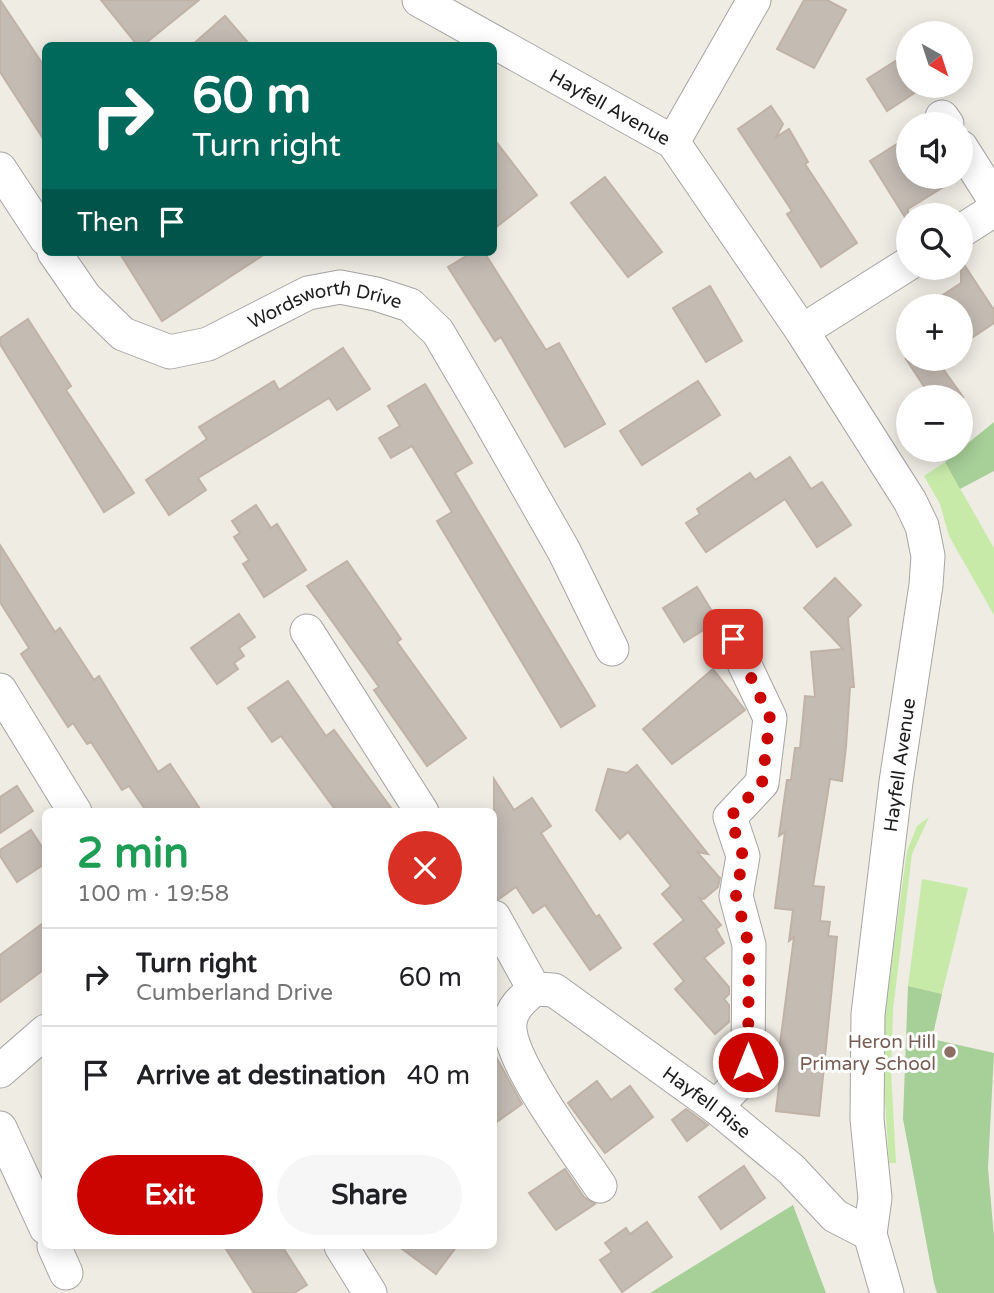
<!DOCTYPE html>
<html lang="en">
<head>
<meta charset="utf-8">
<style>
  :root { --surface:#fff; --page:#f6f6f6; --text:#202124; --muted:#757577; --line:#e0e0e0; --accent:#cc0400 }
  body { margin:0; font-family:"Varela Round",sans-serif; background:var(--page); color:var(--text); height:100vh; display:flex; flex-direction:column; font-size:26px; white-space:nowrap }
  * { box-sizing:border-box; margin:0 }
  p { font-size:23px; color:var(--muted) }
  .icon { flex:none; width:38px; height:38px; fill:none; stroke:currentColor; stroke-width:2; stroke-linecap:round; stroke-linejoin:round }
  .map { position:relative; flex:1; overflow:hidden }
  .panel { position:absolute; left:42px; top:808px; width:455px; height:441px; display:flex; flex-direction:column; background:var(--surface); border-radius:10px; box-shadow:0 4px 18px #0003 }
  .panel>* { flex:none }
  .banner { position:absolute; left:42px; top:42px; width:455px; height:214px; border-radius:10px; box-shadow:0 4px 18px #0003; background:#00695c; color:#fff; overflow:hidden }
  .needle { width:46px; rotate:141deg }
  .controls { position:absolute; left:896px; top:21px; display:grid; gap:14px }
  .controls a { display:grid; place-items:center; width:77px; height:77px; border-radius:50%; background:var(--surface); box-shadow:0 4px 18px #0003; font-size:35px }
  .pin { position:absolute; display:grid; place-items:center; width:60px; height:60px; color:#fff; margin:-30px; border-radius:14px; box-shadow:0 4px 10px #0006 }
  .me { position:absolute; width:77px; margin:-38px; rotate:0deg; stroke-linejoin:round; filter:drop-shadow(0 0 5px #0008) }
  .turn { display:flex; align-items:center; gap:24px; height:147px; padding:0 35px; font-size:32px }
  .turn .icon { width:91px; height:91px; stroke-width:2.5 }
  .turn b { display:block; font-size:49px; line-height:60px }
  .then { display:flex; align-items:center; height:66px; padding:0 35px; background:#0003; gap:14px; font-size:26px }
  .round { display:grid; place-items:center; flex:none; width:74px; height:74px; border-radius:37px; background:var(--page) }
  .overview { display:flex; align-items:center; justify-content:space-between; height:119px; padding:0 35px }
  h1 { font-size:42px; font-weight:800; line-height:52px; color:#1e9e55 }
  .primary-button { display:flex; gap:14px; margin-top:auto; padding:14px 35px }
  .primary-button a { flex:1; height:80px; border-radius:42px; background:var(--accent); color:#fff; font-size:28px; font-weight:800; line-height:80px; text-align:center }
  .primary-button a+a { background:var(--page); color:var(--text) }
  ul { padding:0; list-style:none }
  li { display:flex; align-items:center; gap:21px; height:98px; padding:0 35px; border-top:2px solid var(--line) }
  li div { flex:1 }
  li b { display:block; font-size:26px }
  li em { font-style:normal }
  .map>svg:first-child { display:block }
</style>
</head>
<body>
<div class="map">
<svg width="994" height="1293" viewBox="0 0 994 1293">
  <rect width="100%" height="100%" fill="#efece4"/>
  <!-- grass -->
  <g fill="#c8eaa9">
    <polygon points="945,462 994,548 994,615 949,536 940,504 924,476"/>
    <polygon points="929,817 912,854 893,1010 891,1071 896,1163 889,1163 883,1071 885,1010 907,851 917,826"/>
    <polygon points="922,879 968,888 942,994 908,986"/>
  </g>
  <!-- forest -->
  <g fill="#a7cf98">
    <polygon points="994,422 994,471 960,489 945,462"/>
    <polygon points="908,986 942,994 932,1039 994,1053 988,1168 994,1237 994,1293 937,1293 934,1283 903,1119"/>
    <polygon points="793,1205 826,1293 650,1293"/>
  </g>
  <!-- building -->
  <g fill="#c4bbb3" stroke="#c1b2a6" stroke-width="2">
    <polygon points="0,0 46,69 46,143 0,72"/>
    <polygon points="101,0 199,0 142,46 138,46"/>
    <polygon points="804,0 827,0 846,10 814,68 777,49"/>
    <polygon points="225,16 251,46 191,46"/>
    <polygon points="908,53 908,86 913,86 916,92 887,111 867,79"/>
    <polygon points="771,106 783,124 776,137 789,129 808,162 805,164 857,243 821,267 787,214 792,211 738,129"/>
    <polygon points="908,137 908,177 958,178 908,209 908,222 870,161"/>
    <polygon points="494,139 537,195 494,229"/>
    <polygon points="605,177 662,252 628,277 571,203"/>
    <polygon points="119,252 268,252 162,321"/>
    <polygon points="473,252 484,252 546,350 559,343 605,424 565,447 501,337 495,341 448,267"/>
    <polygon points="961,260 994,310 994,323 961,345 961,306 926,306 961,283"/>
    <polygon points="710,286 742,341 706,362 673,308"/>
    <polygon points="28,319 71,386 66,390 134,493 104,512 0,344 0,338"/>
    <polygon points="343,348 370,389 337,410 329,398 198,478 206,490 169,515 146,480 207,439 199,427 274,381 279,390"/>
    <polygon points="906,359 936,359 963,397 931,397"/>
    <polygon points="698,381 720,415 642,465 620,431"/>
    <polygon points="425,384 472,463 455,473 461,483 595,706 561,727 437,521 452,512 412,446 391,458 379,438 400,426 388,406"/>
    <polygon points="790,457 811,489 822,482 851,525 817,547 785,499 706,552 686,523 700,514 697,509 750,473 755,480"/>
    <polygon points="256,505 271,528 277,524 306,570 264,597 243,564 249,560 234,537 240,533 232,521"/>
    <polygon points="0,545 55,632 60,628 94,680 99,676 158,772 170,764 202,812 147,812 129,786 122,790 91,742 87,744 73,723 68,727 21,654 29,648 0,602"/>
    <polygon points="347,561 401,639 397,642 466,738 427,766 374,690 379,687 307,586"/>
    <polygon points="835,578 861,605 848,618 854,687 850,687 846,747 842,781 830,779 813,886 824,887 820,921 830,922 828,936 837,937 819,1116 776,1111 782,1059 778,1059 794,937 789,941 793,910 775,908 785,832 779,836 787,780 791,780 795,748 800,748 805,696 815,697 811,652 843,649 804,608"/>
    <polygon points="697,587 718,621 684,642 663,608"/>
    <polygon points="239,614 255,637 239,648 244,656 234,663 238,669 217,684 191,648"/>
    <polygon points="713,669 745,710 672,764 643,729"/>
    <polygon points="288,681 326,736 334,730 394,812 337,812 281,736 272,742 248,708"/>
    <polygon points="637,765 708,854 697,852 720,878 718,887 704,899 699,898 721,925 716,929 724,943 704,958 729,987 729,994 724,999 729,1005 729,1022 715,1034 675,989 684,981 654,944 684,920 662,894 671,886 628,832 620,839 596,810 608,769 627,773"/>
    <polygon points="494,779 514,810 532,798 551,826 541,833 596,917 599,915 621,948 590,970 545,905 533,913 516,887 499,899 494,898"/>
    <polygon points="17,786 33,811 0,833 0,797"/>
    <polygon points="31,830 46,853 46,863 17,882 0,856 0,850"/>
    <polygon points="46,921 46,968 0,1002 0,955"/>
    <polygon points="494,1053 522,1104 494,1124"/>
    <polygon points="597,1081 611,1100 630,1086 653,1117 605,1153 568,1103"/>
    <polygon points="686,1109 708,1125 687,1141 672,1120"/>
    <polygon points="744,1166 765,1198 721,1229 699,1197"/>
    <polygon points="565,1169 584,1197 595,1204 556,1230 529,1193"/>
    <polygon points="647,1222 672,1257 622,1292 600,1260 612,1252 605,1243 626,1228 630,1234"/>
    <polygon points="224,1246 282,1246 307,1285 294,1293 254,1293"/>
    <polygon points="398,1246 457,1246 436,1274"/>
  </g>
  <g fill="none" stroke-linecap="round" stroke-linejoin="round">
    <defs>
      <g id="minor">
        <path id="s1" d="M419,0L673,142L802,331L910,501L922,526L928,556L926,585L896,782L868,1014L867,1119L875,1198L870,1234L887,1293"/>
        <polyline points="942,117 947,124"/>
        <polyline points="673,142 754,0"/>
        <polyline points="961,147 994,199"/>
        <polyline points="0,169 46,239"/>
        <polyline points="961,231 994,210"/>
        <path id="s2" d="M54,252L85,297L123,334L170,352L208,344L308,293L340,287L376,294L410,305L438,332L486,414L564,551L612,649"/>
        <polyline points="802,331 908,264"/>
        <polyline points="307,631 422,812"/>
        <polyline points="0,690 75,812"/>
        <path id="s3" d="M494,917L534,989L554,990L716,1107L791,1169L835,1216L870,1234"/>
        <path d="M534,989C524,998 511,1008 510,1023C506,1058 579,1154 600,1186"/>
        <polyline points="0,1071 46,1031"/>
        <polyline points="716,1107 735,1087 748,1062 749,945 736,896 743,856 730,817 762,783 770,718 733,640"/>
        <polyline points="0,1128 46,1228"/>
        <polyline points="54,1246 66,1273"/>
        <polyline points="341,1246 370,1293"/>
      </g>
    </defs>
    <!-- minor casing -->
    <use href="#minor" stroke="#a5a5a5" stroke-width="35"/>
    <!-- minor -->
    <use href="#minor" stroke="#fff" stroke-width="33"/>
  </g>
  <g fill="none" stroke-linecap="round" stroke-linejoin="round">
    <!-- route -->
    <polyline stroke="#cc0400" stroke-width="12" stroke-dasharray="0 21.6" points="733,639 770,718 762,783 730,817 743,856 736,896 749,946 748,1062"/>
  </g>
  <!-- markers -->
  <circle fill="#8d6e63" stroke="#fff" stroke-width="2.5" cx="950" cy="1052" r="7"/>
  <g text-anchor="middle" stroke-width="6" stroke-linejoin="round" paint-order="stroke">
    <!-- street labels -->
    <g font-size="19" fill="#1e1e1e" stroke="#fff">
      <text dy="7" stroke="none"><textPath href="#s1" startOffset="219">Hayfell Avenue</textPath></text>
      <text dy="7" stroke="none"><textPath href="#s2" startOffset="324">Wordsworth Drive</textPath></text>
      <text transform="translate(899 765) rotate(-82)" y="7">Hayfell Avenue</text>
      <text dy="7" stroke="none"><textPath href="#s3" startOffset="292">Hayfell Rise</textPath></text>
    </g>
    <!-- education labels -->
    <g font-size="19" fill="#785e54" stroke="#fff" text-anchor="end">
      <text x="936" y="1048">Heron Hill<tspan x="936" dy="22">Primary School</tspan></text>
    </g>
  </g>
</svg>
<div class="controls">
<a><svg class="needle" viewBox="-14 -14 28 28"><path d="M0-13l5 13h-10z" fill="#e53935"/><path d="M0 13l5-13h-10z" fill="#757577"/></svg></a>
<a><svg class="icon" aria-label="sound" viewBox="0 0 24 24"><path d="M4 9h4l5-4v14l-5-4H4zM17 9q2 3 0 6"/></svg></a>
<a><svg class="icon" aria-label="search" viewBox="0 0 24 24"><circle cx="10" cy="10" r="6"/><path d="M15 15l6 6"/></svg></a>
<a>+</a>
<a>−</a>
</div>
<div class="pin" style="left:733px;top:639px;background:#d93025"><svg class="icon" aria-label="arrive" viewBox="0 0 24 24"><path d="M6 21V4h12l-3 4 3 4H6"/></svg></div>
<svg class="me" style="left:748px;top:1062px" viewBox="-20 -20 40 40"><circle r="17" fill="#cc0400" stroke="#fff" stroke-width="3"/><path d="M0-11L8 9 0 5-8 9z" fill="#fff"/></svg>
<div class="banner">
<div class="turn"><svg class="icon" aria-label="right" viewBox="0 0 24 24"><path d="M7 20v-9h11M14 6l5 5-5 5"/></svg><div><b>60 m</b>Turn right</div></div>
<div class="then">Then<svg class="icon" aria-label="arrive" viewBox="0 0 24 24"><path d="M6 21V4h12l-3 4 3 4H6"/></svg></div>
</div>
<section class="panel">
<div class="overview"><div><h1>2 min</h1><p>100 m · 19:58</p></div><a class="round" style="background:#d93025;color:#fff"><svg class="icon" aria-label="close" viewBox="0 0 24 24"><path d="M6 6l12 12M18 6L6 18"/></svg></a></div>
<ul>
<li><svg class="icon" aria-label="right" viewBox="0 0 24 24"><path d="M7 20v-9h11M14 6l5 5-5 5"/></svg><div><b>Turn right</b><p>Cumberland Drive</p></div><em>60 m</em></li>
<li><svg class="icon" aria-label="arrive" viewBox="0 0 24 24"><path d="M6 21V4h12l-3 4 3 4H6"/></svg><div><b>Arrive at destination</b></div><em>40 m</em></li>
</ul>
<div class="primary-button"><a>Exit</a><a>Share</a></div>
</section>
</div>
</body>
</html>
